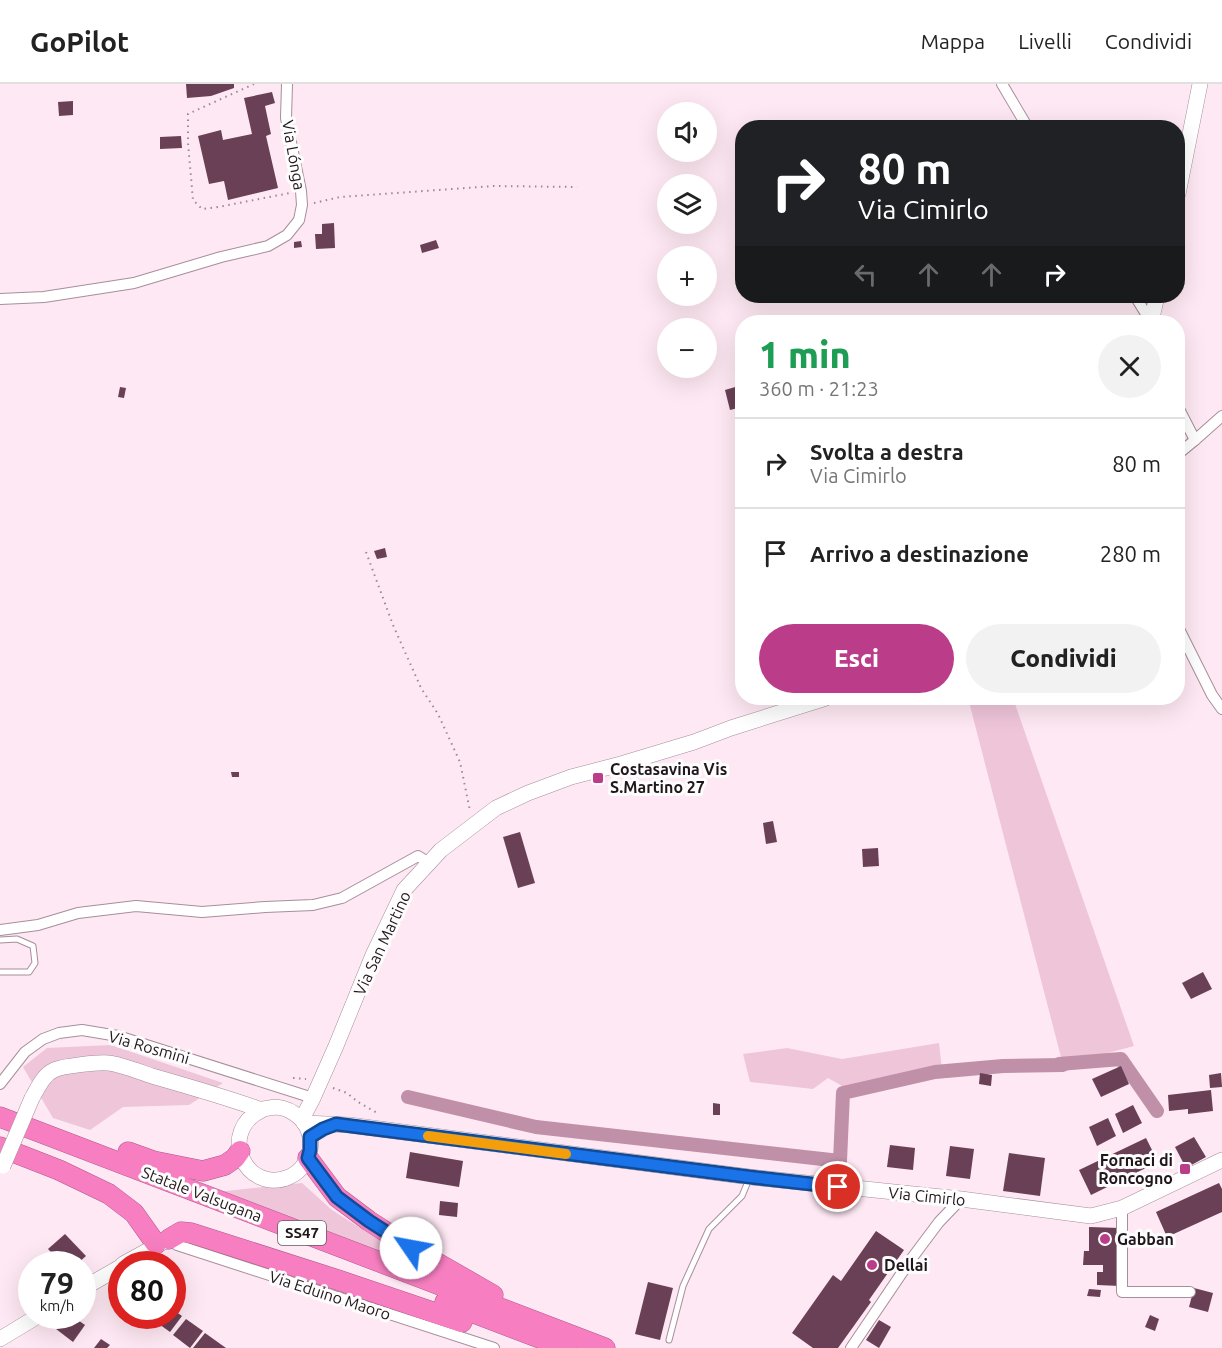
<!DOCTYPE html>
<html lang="it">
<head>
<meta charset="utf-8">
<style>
  :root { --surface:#fff; --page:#f2f2f2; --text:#222; --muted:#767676; --line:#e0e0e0; --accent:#bb3c88 }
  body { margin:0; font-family:Ubuntu,sans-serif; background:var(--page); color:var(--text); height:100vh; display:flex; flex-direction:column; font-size:22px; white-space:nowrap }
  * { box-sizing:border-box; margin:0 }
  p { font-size:20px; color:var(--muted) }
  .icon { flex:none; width:33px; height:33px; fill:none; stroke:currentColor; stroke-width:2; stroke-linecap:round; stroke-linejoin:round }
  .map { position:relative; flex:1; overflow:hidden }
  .details { position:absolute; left:735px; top:231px; width:450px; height:390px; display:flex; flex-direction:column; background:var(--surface); border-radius:24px; box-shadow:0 6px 24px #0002 }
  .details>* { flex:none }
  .top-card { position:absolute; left:735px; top:36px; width:450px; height:183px; border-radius:24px; box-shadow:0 6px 24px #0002; background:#202124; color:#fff; overflow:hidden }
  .tools { position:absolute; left:657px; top:18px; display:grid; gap:12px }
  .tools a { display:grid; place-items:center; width:60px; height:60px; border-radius:50%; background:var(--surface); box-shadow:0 6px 24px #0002; font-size:30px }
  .speed { position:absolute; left:18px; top:1167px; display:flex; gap:12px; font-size:30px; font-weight:700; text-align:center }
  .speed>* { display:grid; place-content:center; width:78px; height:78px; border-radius:50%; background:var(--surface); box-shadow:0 6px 24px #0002; line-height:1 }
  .speed small { font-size:15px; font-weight:400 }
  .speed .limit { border:9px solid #d22; background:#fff; color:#111 }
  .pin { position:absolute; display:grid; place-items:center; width:51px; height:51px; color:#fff; margin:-26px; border:3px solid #fff; border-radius:50%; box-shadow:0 2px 6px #0007 }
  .me { position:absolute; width:66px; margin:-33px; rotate:303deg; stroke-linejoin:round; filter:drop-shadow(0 0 4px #0008) }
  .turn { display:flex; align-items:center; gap:21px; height:126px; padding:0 24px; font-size:27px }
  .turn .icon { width:78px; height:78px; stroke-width:2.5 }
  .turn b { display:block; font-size:42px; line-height:51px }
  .lanes { display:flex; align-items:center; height:57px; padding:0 24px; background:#0003; justify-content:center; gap:30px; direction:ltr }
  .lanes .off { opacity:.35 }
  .round { display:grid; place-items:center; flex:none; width:63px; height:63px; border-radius:32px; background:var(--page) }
  .summary { display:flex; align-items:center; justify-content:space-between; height:102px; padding:0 24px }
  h1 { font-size:36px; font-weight:800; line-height:45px; color:#1e9e55 }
  .primary-button { display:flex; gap:12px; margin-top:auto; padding:12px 24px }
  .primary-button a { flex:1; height:69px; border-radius:36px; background:var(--accent); color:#fff; font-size:24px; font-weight:800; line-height:69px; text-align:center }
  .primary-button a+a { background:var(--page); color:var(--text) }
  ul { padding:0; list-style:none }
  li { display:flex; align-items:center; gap:18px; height:90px; padding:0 24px; border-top:2px solid var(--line) }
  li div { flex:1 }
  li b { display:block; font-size:22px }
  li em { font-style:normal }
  header { display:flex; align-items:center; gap:36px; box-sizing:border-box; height:84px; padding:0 30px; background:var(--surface); border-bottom:2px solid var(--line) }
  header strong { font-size:28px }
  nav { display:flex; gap:33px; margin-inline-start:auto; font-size:21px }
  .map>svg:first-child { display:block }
</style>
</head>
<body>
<header>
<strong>GoPilot</strong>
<nav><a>Mappa</a><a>Livelli</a><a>Condividi</a></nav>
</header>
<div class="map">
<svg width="1222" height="1264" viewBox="0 0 1222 1264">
  <rect width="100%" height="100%" fill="#fee8f3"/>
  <!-- green -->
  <g fill="#efc5da">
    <polygon points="968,614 1013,614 1134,962 1063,981"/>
    <polygon points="939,959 942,986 851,1007 828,994 813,1005 750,998 743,970 787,964 842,975"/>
    <polygon points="111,961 223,999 189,1021 123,1023 90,1046 53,1034 23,983 47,964"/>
    <polygon points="302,1099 332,1126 429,1188 217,1108"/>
  </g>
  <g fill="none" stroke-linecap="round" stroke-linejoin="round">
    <!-- canal -->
    <g stroke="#c090a8" stroke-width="14">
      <polyline points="1059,980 1121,975 1157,1027"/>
      <polyline points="408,1013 536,1043 840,1077 843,1009 935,988 1003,982 1063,981"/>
    </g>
  </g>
  <!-- building -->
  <g fill="#6a4056">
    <polygon points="186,0 234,0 234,4 211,12 187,14"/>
    <polygon points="272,8 275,19 265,22 271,50 266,52 278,104 228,116 224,97 209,100 198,52 221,46 223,56 252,50 244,14"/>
    <polygon points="73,17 73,31 59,32 58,18"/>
    <polygon points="181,52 182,64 160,65 160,53"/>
    <polygon points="334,139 335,164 316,165 315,150 322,150 322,140"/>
    <polygon points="436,156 439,164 422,169 420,161"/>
    <polygon points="301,157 302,163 294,164 294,158"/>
    <polygon points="742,301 742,323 730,326 725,306"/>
    <polygon points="120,303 126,304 124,314 118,313"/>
    <polygon points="385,464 387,473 377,475 374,467"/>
    <polygon points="231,688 239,688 239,693 232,693"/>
    <polygon points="773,737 777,758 766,760 763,739"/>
    <polygon points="520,748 535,799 518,804 503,753"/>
    <polygon points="878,764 879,782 863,783 862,765"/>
    <polygon points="1203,888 1212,905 1191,915 1182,899"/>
    <polygon points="1121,982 1129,1000 1101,1013 1092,995"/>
    <polygon points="980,989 992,991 991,1002 979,1000"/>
    <polygon points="1221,989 1222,1003 1210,1004 1209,991"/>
    <polygon points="1211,1006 1213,1027 1188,1030 1188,1025 1169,1027 1168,1011"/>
    <polygon points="713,1019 720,1020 720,1031 713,1031"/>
    <polygon points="1133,1021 1142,1039 1123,1049 1115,1030"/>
    <polygon points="1108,1034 1116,1052 1097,1062 1089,1043"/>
    <polygon points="1194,1053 1206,1073 1186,1084 1175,1063"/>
    <polygon points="1146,1054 1158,1078 1091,1111 1079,1086"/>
    <polygon points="890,1061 915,1064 913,1086 887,1083"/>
    <polygon points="950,1062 974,1065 970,1095 946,1092"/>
    <polygon points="410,1068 463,1077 459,1103 406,1094"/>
    <polygon points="1009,1069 1045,1074 1040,1112 1003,1107"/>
    <polygon points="1219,1099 1222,1105 1222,1128 1167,1153 1156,1128"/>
    <polygon points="440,1117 458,1119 457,1133 439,1131"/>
    <polygon points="1089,1143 1120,1144 1120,1202 1097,1201 1097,1188 1103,1188 1103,1181 1083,1181 1084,1167 1089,1167"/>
    <polygon points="876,1147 904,1166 869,1216 871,1218 838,1264 813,1264 792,1249 833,1191 841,1197"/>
    <polygon points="65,1150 86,1172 77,1180 62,1180 48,1165"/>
    <polygon points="648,1198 673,1204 660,1256 635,1250"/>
    <polygon points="1194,1204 1213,1209 1208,1228 1189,1223"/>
    <polygon points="1089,1205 1101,1206 1100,1213 1087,1212"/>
    <polygon points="172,1225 182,1232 170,1248 152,1235 155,1232 172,1232"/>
    <polygon points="1150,1231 1159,1235 1155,1247 1145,1243"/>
    <polygon points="66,1232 72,1232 85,1241 73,1258 56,1245"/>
    <polygon points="186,1235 203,1247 190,1264 173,1251"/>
    <polygon points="879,1236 891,1243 879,1264 866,1256"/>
    <polygon points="205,1249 226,1264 193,1264"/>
    <polygon points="101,1255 110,1261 107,1264 94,1264"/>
  </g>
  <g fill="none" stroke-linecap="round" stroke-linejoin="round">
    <defs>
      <g id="lane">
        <polyline points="0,856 17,855 33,862 35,879 29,888 0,888"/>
        <polyline points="669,1256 683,1202 709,1145 742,1112 749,1095"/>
      </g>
      <g id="street">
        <polyline points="1002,0 1028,44"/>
        <polyline points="1135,212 1151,238"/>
        <polyline points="0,215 44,213 134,199 221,173 268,162 287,151 299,136 302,121 301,107 286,34 287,0"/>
        <polyline points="1178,323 1195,356"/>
        <polyline points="1178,370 1195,356 1222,332"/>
        <polyline points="1178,543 1212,611 1222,625"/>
        <polyline points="0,846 38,841 78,829 136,822 202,828 265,823 313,821 342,814 418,772 429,779"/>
        <polyline points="0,1000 25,968 43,955 59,949 82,946 118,952 313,1014"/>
        <polyline points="1122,1124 1122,1208 1190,1208"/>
        <polyline points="169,1155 177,1161 494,1264"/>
        <polyline points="851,1264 912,1174 939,1138 961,1115"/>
      </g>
      <g id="secondary">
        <polyline points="1178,110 1200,0"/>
        <polyline points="1151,238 1157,212"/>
        <path d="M32,1014C38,1004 43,991 54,986C62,982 99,978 108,979C120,980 140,988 152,992C187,1002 222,1012 256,1024C262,1026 264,1025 269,1024C278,1022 288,1025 295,1030C319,1046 314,1082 289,1093C245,1111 217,1047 262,1026"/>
        <polyline points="302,1035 313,1014 336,962 373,871 404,806 441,766 496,724 528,709 571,693 621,680 694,658 731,644 826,614"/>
        <polyline points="304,1039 349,1041 750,1093 961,1115 1091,1132 1122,1124 1222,1076"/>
        <polyline points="123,1180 165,1157"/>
        <polyline points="82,1205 122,1182"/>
        <polyline points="0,1255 38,1232"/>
      </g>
      <g id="highway">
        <polyline points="0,1033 605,1264"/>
        <polyline points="0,1063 59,1086 109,1110 134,1129 156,1160"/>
        <polyline points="128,1068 153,1077 203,1087 225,1081 235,1074 240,1067"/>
        <polyline points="308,1074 337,1113 369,1137 411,1164 493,1211"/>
        <polyline points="169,1155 181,1148 191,1149 338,1196 462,1238"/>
        <polyline points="445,1218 566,1264"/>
      </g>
    </defs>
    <!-- lane casing -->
    <use href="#lane" stroke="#a78e9a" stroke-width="7"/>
    <!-- street casing -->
    <use href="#street" stroke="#a78e9a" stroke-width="12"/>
    <!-- secondary casing -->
    <use href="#secondary" stroke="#a78e9a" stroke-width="16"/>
    <!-- highway casing -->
    <use href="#highway" stroke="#ac5a87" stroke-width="21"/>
    <!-- path -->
    <g stroke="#9a8992" stroke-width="2" stroke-dasharray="1.5 4.5" stroke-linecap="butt">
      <polyline points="254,0 188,30 188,59 193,116 202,125 218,123 290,109"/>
      <polyline points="314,119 340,113 494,102 577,103"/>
      <polyline points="366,468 393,541 421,604 438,630 460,678 470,727"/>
      <polyline points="293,994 306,995"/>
      <polyline points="333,1004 347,1009 358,1018 377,1029"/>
    </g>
    <!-- lane -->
    <use href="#lane" stroke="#fff" stroke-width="5"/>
    <!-- street -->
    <use href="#street" stroke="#fff" stroke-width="10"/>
    <!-- secondary -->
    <use href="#secondary" stroke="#fff" stroke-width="15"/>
    <!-- highway -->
    <use href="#highway" stroke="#f77fc1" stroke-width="20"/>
    <defs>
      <polyline id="secondary-bridge" points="3,1082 32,1014"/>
    </defs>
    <!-- secondary-bridge casing -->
    <use href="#secondary-bridge" stroke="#a78e9a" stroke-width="16" stroke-linecap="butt"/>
    <!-- secondary-bridge -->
    <use href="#secondary-bridge" stroke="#fff" stroke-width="15"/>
  </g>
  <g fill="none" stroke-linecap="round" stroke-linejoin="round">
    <defs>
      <polyline id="route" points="411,1164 369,1137 337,1113 308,1074 310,1066 310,1053 323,1045 336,1040 750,1093 838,1103"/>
    </defs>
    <!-- route casing -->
    <use href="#route" stroke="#114b97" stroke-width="15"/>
    <!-- route -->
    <use href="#route" stroke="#1a73e8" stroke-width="10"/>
    <!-- slow -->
    <polyline stroke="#f59e0b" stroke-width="10" points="428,1052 566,1070"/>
  </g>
  <!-- markers -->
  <g fill="#bb3c88" stroke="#fdfdfd" stroke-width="2">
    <rect x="592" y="688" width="12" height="12" rx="3"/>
    <rect x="1179" y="1079" width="12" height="12" rx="3"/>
    <circle cx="1105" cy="1155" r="6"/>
    <circle cx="872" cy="1181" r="6"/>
  </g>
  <g text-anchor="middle" stroke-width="6" stroke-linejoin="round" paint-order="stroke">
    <!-- shield labels -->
    <rect fill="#fdfdfd" stroke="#625b5f" stroke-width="1.5" x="278" y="1137" width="48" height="24" rx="4.5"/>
    <g font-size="15" font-weight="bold" fill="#20161b">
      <text x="302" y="1154">SS47</text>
    </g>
    <!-- street labels -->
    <g font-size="16" fill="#20161b" stroke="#fdfdfd">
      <text transform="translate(294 71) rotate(80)" y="6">Via Lónga</text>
      <text transform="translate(382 859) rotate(-65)" y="6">Via San Martino</text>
      <text transform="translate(149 963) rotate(16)" y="6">Via Rosmini</text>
      <text transform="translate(202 1110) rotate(21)" y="6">Statale Valsugana</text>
      <text transform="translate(927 1112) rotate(6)" y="6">Via Cimirlo</text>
      <text transform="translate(330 1211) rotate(18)" y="6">Via Eduino Maoro</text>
    </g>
    <!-- poi labels -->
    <g font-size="16" font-weight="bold" fill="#20161b" stroke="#fdfdfd" text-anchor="start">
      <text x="610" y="691">Costasavina Vis<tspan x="610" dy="18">S.Martino 27</tspan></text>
      <text x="1173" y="1082" text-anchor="end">Fornaci di<tspan x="1173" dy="18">Roncogno</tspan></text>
      <text x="1117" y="1161">Gabban</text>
      <text x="884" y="1187">Dellai</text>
    </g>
  </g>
</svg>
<div class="tools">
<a><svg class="icon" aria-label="sound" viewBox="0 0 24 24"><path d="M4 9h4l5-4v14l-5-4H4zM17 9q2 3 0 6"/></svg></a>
<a><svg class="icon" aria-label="layers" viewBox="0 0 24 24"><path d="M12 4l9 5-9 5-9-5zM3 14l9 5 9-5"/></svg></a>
<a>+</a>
<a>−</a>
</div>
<div class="speed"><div>79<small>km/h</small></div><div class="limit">80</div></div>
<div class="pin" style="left:838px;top:1103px;background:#d93025"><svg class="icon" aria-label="arrive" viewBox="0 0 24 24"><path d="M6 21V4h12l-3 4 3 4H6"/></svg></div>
<svg class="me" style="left:411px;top:1164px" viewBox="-20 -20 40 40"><circle r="19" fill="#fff"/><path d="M0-13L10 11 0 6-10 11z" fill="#1a73e8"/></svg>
<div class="top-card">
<div class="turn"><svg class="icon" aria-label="right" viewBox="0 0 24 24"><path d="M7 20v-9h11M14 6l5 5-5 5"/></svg><div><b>80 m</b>Via Cimirlo</div></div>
<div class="lanes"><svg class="icon off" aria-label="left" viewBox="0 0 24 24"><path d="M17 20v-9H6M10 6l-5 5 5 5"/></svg><svg class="icon off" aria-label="ahead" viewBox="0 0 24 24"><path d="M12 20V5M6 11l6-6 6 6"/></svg><svg class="icon off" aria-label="ahead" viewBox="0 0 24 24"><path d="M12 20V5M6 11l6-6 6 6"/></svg><svg class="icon" aria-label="right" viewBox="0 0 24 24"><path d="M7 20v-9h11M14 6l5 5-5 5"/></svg></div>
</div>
<section class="details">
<div class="summary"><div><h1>1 min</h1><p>360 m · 21:23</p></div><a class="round"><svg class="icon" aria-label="close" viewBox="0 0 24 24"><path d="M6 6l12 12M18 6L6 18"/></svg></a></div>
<ul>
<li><svg class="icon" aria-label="right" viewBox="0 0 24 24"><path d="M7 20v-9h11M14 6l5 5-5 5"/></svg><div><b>Svolta a destra</b><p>Via Cimirlo</p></div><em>80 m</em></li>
<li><svg class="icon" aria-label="arrive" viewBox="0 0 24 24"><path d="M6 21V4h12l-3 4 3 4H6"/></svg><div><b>Arrivo a destinazione</b></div><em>280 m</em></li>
</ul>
<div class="primary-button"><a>Esci</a><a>Condividi</a></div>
</section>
</div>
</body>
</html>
